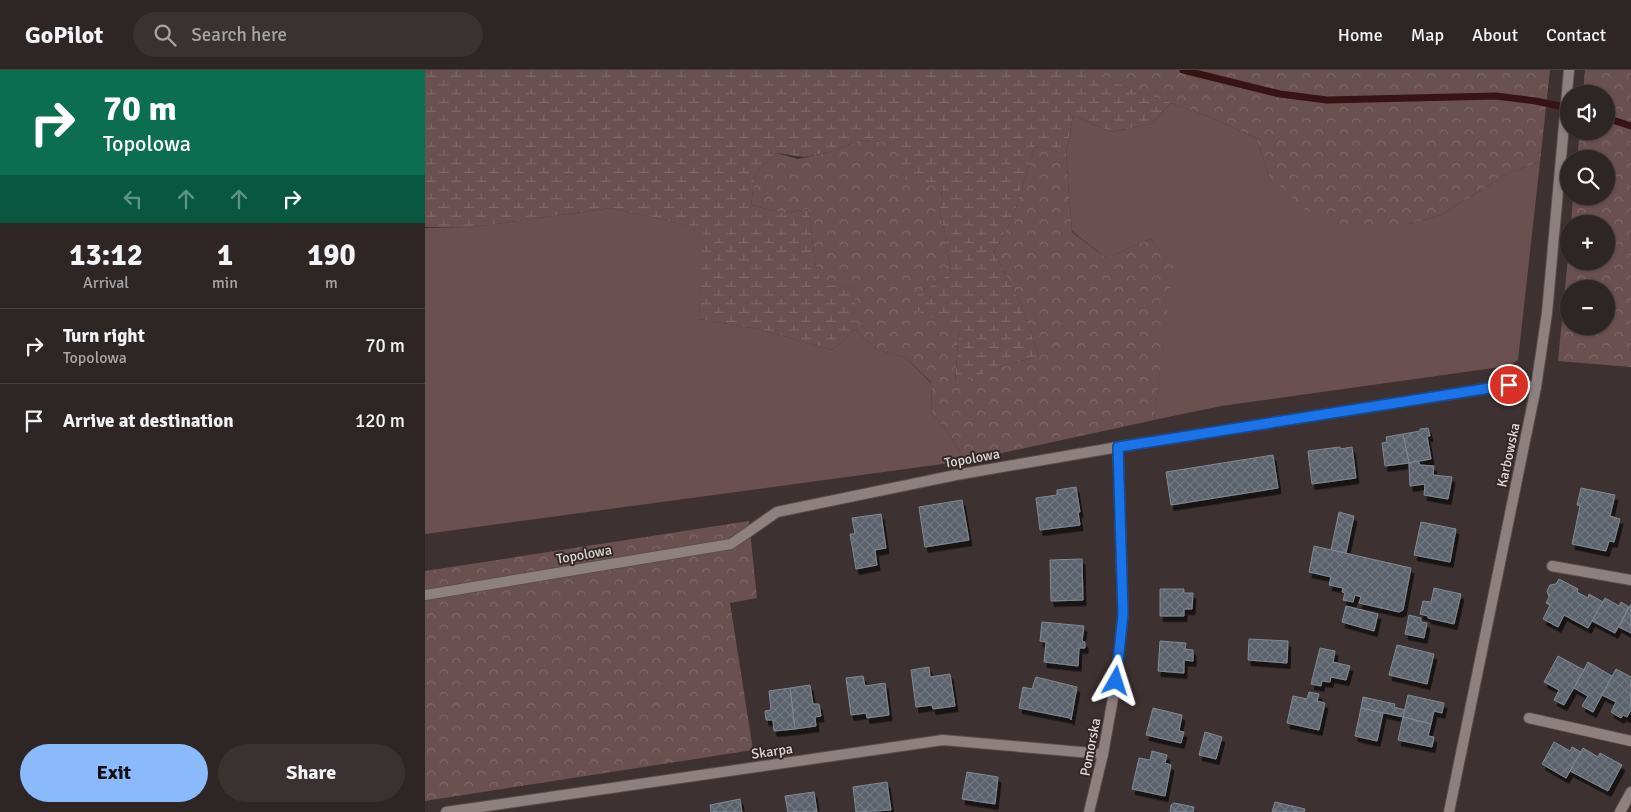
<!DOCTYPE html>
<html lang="en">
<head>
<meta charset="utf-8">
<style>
  :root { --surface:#2e2525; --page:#3a3132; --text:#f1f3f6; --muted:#a7a5a7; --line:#494242; --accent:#8bbafc }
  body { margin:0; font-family:Signika,sans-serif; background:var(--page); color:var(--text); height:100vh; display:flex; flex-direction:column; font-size:19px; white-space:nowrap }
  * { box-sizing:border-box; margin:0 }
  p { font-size:16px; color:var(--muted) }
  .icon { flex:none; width:28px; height:28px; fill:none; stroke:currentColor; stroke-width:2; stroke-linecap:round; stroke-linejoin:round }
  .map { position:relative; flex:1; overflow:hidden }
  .panel { display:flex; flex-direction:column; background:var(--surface); width:425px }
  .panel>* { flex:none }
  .guide { background:#0b6e4f; color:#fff; overflow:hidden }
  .buttons { position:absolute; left:1135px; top:15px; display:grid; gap:10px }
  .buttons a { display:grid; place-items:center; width:55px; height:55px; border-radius:50%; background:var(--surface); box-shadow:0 1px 4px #0004,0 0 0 1px var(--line); font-size:25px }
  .pin { position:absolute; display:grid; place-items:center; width:42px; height:42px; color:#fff; margin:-21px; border:2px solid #fff; border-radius:50%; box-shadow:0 1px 5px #0007 }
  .me { position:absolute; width:55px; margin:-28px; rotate:6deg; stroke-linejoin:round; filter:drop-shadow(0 0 4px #0008) }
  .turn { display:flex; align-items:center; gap:18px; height:105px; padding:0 20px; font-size:22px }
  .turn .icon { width:65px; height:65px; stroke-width:2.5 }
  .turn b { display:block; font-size:35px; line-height:42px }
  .lanes { display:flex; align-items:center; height:48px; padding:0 20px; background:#0003; justify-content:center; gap:25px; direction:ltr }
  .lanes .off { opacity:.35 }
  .eta { display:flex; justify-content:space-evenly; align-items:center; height:85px; text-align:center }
  .eta b { font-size:30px; font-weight:700; line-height:35px }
  .primary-button { display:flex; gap:10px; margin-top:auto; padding:10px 20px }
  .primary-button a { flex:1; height:58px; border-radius:30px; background:var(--accent); color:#111; font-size:20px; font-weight:700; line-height:58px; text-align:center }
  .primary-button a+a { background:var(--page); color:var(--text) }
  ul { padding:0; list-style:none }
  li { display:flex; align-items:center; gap:15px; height:75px; padding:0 20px; border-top:1px solid var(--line) }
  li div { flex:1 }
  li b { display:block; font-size:19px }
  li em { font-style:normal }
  header { display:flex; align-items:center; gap:30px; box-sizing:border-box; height:70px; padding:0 25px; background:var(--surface); border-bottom:1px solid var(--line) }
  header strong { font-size:24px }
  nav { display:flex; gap:28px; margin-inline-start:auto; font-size:18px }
  .search { width:350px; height:45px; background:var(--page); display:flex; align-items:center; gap:12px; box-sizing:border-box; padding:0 18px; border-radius:28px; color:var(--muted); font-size:19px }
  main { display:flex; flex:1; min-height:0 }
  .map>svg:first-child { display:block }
</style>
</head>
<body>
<header>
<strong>GoPilot</strong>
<div class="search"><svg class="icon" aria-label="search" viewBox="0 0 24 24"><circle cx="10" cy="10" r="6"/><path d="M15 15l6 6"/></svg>Search here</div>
<nav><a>Home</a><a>Map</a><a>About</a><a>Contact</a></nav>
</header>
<main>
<section class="panel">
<div class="guide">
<div class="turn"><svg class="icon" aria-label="right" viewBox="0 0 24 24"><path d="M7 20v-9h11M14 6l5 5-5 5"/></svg><div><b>70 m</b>Topolowa</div></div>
<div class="lanes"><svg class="icon off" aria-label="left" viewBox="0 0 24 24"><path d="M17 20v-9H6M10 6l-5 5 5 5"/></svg><svg class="icon off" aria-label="ahead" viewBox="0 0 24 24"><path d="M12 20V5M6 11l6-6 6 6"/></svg><svg class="icon off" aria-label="ahead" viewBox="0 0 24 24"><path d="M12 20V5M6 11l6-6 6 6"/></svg><svg class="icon" aria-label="right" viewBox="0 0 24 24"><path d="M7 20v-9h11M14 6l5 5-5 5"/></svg></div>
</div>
<div class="eta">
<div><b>13:12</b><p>Arrival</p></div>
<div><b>1</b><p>min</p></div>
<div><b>190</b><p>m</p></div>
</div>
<ul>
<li><svg class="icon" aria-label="right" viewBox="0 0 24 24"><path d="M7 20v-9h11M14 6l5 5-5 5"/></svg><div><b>Turn right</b><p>Topolowa</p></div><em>70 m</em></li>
<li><svg class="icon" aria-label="arrive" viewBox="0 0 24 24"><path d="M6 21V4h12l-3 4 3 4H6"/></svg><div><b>Arrive at destination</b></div><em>120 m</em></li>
</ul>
<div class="primary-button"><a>Exit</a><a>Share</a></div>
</section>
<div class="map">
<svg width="1206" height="742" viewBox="0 0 1206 742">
  <defs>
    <pattern id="forest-crowns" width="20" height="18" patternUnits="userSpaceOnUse" patternTransform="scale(1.25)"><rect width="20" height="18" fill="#6a5050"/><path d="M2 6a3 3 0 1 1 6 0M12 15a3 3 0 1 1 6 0" fill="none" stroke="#7f6868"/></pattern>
    <pattern id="wetland-marsh" width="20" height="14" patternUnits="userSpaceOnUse" patternTransform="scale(1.25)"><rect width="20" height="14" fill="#6a5050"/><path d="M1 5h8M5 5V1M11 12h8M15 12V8" fill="none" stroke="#7f6868"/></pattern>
    <pattern id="building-cross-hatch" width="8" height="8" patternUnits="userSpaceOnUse" patternTransform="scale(1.25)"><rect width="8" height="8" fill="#5b626c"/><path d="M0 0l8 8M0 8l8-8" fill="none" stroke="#727880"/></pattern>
    <filter id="shadow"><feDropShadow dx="3" dy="5.5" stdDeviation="0" flood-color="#0009"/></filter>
  </defs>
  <rect width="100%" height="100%" fill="#3e3131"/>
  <!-- grass -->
  <g fill="#6a5050">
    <polygon points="746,33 785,47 831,68 844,106 984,154 1016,145 1083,103 1115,92 1093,290 1083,296 796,336 729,350 747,196 726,169 681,188 647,161 641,84 648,45 686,62 726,54"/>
    <polygon points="186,138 279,159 274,249 333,259 408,280 430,259 452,280 480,287 506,313 507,343 525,365 540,391 0,464 0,158 41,158"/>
  </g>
  <!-- forest -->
  <g fill="url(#forest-crowns)" fill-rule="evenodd">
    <polygon points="678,0 1125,0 1115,92 1083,103 1016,145 984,154 916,157 879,139 844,106 831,68 785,47 678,9"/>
    <path d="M1160,0H1206V297L1133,291L1144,177V191H1181V154H1146L1148,126H1181V89H1152L1155,61H1181V24H1158ZM1144,219H1181V256H1144Z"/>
    <polygon points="436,70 470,73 518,115 514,140 519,158 526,203 493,224 534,260 530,313 582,295 614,286 595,232 569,182 587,150 610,76 641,84 647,162 681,188 726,169 748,196 729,350 540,391 525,365 507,343 506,312 480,287 452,280 430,259 430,217 397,216 390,193 384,139 358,143 326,135 330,104 351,83 373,89 405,82"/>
    <polygon points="324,451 332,528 305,533 328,680 0,731 0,501"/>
  </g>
  <!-- wetland -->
  <polygon fill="url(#wetland-marsh)" points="0,0 678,0 679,9 746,33 726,54 686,62 648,45 641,84 610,76 587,150 569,182 595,232 614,286 582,295 530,314 534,260 490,240 493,224 526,203 519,158 514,140 518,115 474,109 470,73 436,70 405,82 379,87 351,83 330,104 326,135 358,143 384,139 390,193 397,215 430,217 430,259 408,280 333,259 274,249 278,159 186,138 41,158 0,157"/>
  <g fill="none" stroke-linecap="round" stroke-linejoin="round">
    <!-- stream -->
    <g stroke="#371315" stroke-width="7">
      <polyline points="758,0 855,24 902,30 1071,26 1111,31 1143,38"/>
      <polyline points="1181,48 1206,56"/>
    </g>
  </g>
  <!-- building -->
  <g fill="url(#building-cross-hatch)" stroke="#818893" filter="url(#shadow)">
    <polygon points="1003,358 1005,366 1002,366 1006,389 984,393 978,364 995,361 995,359"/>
    <polygon points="978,364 984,393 960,396 957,373 962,372 961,367"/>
    <polygon points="915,377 915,379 927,377 931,408 887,414 883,381"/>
    <polygon points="848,385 853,418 746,435 741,402"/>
    <polygon points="993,391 995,395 1009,396 1008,405 1027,407 1023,429 999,425 1000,414 985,416 984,393"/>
    <polygon points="651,417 655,442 653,442 655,455 615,460 611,428 632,425 632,420"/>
    <polygon points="1156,418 1190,425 1185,446 1195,449 1189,472 1184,471 1181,481 1147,474 1155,436 1152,435"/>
    <polygon points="537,430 544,470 500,477 494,437"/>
    <polygon points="914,442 929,446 921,483 906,480"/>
    <polygon points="456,444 461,478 450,480 452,495 431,499 425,464 430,464 427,448"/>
    <polygon points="996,452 1031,459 1025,492 989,485"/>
    <polygon points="889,476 986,498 978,540 974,542 934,533 936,527 930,525 928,532 918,530 920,523 917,522 918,518 904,515 906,507 884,502"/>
    <polygon points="657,489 658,530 626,531 625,490"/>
    <polygon points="1134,509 1153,519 1152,522 1163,528 1164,524 1178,532 1163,558 1139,545 1133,557 1118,549 1125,535 1121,533 1124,527 1122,521 1125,515 1131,514"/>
    <polygon points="1009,518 1036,524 1029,554 1003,548 1003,546 995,544 998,531 1006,532"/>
    <polygon points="735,519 759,519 759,523 768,523 767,539 759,539 759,546 735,546"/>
    <polygon points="1180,528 1194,536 1196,532 1204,537 1190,563 1167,551"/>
    <polygon points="1206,534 1206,563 1194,557"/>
    <polygon points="921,536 953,544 949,561 917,552"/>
    <polygon points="984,545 996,548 996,552 1002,553 999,568 980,564"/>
    <polygon points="617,552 659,556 657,571 660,572 660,578 654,578 653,596 619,592 621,572 615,571"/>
    <polygon points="824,569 863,571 862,593 823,590"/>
    <polygon points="735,571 761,573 760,579 768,580 768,591 759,590 759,603 733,601"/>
    <polygon points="972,575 1009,584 1002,614 964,605"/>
    <polygon points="895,578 910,581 908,592 925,596 921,610 906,607 905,612 897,611 896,616 886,614"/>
    <polygon points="1133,586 1159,600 1139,635 1129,630 1134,620 1119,612"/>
    <polygon points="1163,592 1187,606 1168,642 1157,636 1163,626 1149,618"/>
    <polygon points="504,597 505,607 525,604 530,636 508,639 507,635 491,637 486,600"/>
    <polygon points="1191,599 1206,607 1206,640 1202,647 1198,645 1196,648 1186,642 1191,632 1177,625"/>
    <polygon points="438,606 440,616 460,613 464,645 442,648 441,643 426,645 421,608"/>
    <polygon points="611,607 652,617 646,650 645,648 594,638 598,617 607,619"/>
    <polygon points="385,615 388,634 394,634 396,646 390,647 391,656 370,659 365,618"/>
    <polygon points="365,618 370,659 349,661 348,650 341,650 340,641 346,640 344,621"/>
    <polygon points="884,622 894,624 892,631 900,633 894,660 862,653 868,626 882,629"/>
    <polygon points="983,625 1019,633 1017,643 1009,641 1006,654 978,647"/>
    <polygon points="938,627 970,634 969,637 980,640 978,647 936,638"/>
    <polygon points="728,638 757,645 754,661 759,662 756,673 721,665"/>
    <polygon points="936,638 958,643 952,671 930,666"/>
    <polygon points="978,647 1006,654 1003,666 1009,667 1007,677 973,670"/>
    <polygon points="780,662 797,667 791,689 774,685"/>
    <polygon points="1129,672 1145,681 1147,677 1156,682 1141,708 1117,694"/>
    <polygon points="1158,678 1173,687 1175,683 1197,695 1183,721 1145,701"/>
    <polygon points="727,681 742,685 740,693 746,695 740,726 707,719 714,688 725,690"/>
    <polygon points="542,702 573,707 570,734 537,729"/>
    <polygon points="462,712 466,740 431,742 428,717"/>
    <polygon points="389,722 392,742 363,742 360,726"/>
    <polygon points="315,729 317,742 286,742 285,735"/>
    <polygon points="850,732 880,739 879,742 847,742"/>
    <polygon points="749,733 769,737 768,742 745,742 746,735"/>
  </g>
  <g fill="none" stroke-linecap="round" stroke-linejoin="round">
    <defs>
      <g id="service">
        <polyline points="1127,496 1206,510"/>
        <polyline points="1104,648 1206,671"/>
      </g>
      <g id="minor">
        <polyline points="0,525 306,474 352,442 531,405 693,377 1084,315 1111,317"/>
        <polyline points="21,742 518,670 678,684"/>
        <polyline points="664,742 678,684 691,611 698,544 693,377"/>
        <polyline points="1024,742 1111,317 1122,243 1144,0"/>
        <polyline points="1195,742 1206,722"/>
      </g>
    </defs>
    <!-- service casing -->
    <use href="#service" stroke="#594e4e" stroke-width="12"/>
    <!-- minor casing -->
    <use href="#minor" stroke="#594e4e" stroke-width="12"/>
    <!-- service -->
    <use href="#service" stroke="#8f8080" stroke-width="10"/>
    <!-- minor -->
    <use href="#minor" stroke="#8f8080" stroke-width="10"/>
  </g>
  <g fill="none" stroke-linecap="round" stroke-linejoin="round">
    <defs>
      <polyline id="route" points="691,611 698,544 693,377 1084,315"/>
    </defs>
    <!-- route casing -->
    <use href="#route" stroke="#114b97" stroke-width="12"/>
    <!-- route -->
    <use href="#route" stroke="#1a73e8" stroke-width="9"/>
  </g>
  <g text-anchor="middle" stroke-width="4" stroke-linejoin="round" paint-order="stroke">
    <!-- street labels -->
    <g font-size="14" fill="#e0d8d8" stroke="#332727">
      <text transform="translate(1083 385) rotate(-78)" y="5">Karbowska</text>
      <text transform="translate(547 388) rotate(-10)" y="5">Topolowa</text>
      <text transform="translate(159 484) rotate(-10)" y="5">Topolowa</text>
      <text transform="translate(665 677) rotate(-79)" y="5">Pomorska</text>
      <text transform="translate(347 681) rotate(-8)" y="5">Skarpa</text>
    </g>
  </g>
</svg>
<div class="buttons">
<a><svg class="icon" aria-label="sound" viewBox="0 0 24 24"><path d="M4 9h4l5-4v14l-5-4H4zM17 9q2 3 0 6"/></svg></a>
<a><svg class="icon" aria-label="search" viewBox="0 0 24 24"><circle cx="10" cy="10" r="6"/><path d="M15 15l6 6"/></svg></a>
<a>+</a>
<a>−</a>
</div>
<div class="pin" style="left:1084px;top:315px;background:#d93025"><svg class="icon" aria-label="arrive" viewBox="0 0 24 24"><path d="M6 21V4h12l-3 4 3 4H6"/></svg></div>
<svg class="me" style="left:691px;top:611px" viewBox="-20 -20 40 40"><path d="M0-17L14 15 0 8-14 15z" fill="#1a73e8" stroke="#fff" stroke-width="4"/></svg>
</div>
</main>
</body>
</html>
